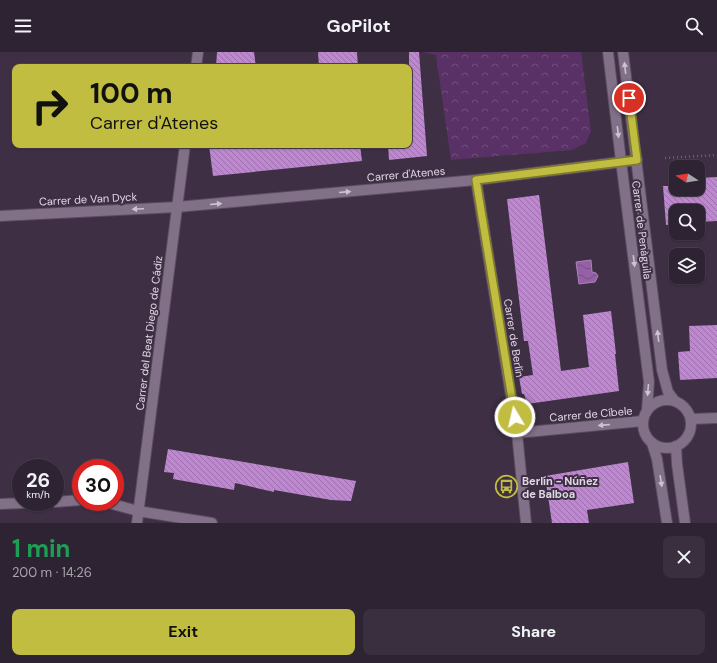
<!DOCTYPE html>
<html lang="en">
<head>
<meta charset="utf-8">
<style>
  :root { --surface:#2e2333; --page:#3a2f3f; --text:#f1f3f6; --muted:#a7a4ac; --line:#49404e; --accent:#c1bd40 }
  body { margin:0; font-family:"DM Sans",sans-serif; background:var(--page); color:var(--text); height:100vh; display:flex; flex-direction:column; font-size:15px; white-space:nowrap }
  * { box-sizing:border-box; margin:0 }
  p { font-size:13px; color:var(--muted) }
  .icon { flex:none; width:22px; height:22px; fill:none; stroke:currentColor; stroke-width:2; stroke-linecap:round; stroke-linejoin:round }
  .map { position:relative; height:471px; overflow:hidden }
  .drawer { display:flex; flex-direction:column; background:var(--surface); flex:1 }
  .drawer>* { flex:none }
  .hud { position:absolute; left:12px; top:12px; width:400px; height:84px; border-radius:8px; box-shadow:0 1px 3px #0004,0 0 0 1px var(--line); background:#c1bd40; color:#111; overflow:hidden }
  .needle { width:26px; rotate:282deg }
  .fabs { position:absolute; left:669px; top:108px; display:grid; gap:8px }
  .fabs a { display:grid; place-items:center; width:36px; height:36px; border-radius:8px; background:var(--surface); box-shadow:0 1px 3px #0004,0 0 0 1px var(--line); font-size:20px }
  .speed { position:absolute; left:12px; top:407px; display:flex; gap:8px; font-size:20px; font-weight:700; text-align:center }
  .speed>* { display:grid; place-content:center; width:52px; height:52px; border-radius:50%; background:var(--surface); box-shadow:0 1px 3px #0004,0 0 0 1px var(--line); line-height:1 }
  .speed small { font-size:10px; font-weight:400 }
  .speed .limit { border:6px solid #d22; background:#fff; color:#111 }
  .pin { position:absolute; display:grid; place-items:center; width:34px; height:34px; color:#fff; margin:-17px; border:2px solid #fff; border-radius:50%; box-shadow:0 1px 4px #0007 }
  .me { position:absolute; width:44px; margin:-22px; rotate:351deg; stroke-linejoin:round; filter:drop-shadow(0 0 3px #0008) }
  .turn { display:flex; align-items:center; gap:14px; height:84px; padding:0 12px; font-size:18px }
  .turn .icon { width:52px; height:52px; stroke-width:2.5 }
  .turn b { display:block; font-size:28px; line-height:34px }
  .round { display:grid; place-items:center; flex:none; width:42px; height:42px; border-radius:8px; background:var(--page) }
  .headline { display:flex; align-items:center; justify-content:space-between; height:68px; padding:0 12px }
  h1 { font-size:24px; font-weight:700; line-height:30px; color:#1e9e55 }
  .cta { display:flex; gap:8px; margin-top:auto; padding:8px 12px }
  .cta a { flex:1; height:46px; border-radius:8px; background:var(--accent); color:#111; font-size:16px; font-weight:700; line-height:46px; text-align:center }
  .cta a+a { background:var(--page); color:var(--text) }
  header { display:flex; justify-content:space-between; align-items:center; height:52px; padding:0 12px; background:var(--surface); font-size:18px; font-weight:700 }
  .map>svg:first-child { display:block }
</style>
</head>
<body>
<header><svg class="icon" aria-label="menu" viewBox="0 0 24 24"><path d="M4 6h16M4 12h16M4 18h16"/></svg>GoPilot<svg class="icon" aria-label="search" viewBox="0 0 24 24"><circle cx="10" cy="10" r="6"/><path d="M15 15l6 6"/></svg></header>
<div class="map">
<svg width="717" height="471" viewBox="0 0 717 471">
  <defs>
    <pattern id="park-crowns" width="20" height="18" patternUnits="userSpaceOnUse"><rect width="20" height="18" fill="#5a3166"/><path d="M2 6a3 3 0 1 1 6 0M12 15a3 3 0 1 1 6 0" fill="none" stroke="#714e7c"/></pattern>
    <pattern id="water-waves" width="16" height="10" patternUnits="userSpaceOnUse"><rect width="16" height="10" fill="#9560a6"/><path d="M0 5q4-4 8 0t8 0" fill="none" stroke="#74537f"/></pattern>
    <pattern id="building-back-hatch" width="6" height="6" patternUnits="userSpaceOnUse"><rect width="6" height="6" fill="#bf87d1"/><path d="M-1 5l2 2M0 0l6 6M5-1l2 2" fill="none" stroke="#9a72a7"/></pattern>
  </defs>
  <rect width="100%" height="100%" fill="#3e2f44"/>
  <!-- park -->
  <polygon fill="url(#park-crowns)" points="422,0 581,0 591,79 586,91 572,98 451,108 436,3"/>
  <!-- water -->
  <polygon fill="url(#water-waves)" stroke="#ac83b9" points="591,208 592,220 596,221 598,224 595,230 579,232 576,210"/>
  <!-- building -->
  <g fill="url(#building-back-hatch)">
    <polygon points="217,0 254,0 256,15 216,15"/>
    <polygon points="318,0 357,0 358,15 319,15"/>
    <polygon points="409,0 419,0 427,104 389,108 388,93 409,93"/>
    <polygon points="209,93 360,93 362,109 213,124"/>
    <polygon points="717,125 717,169 698,170 698,159 676,159 676,172 666,173 663,134 668,134 668,128 676,127 676,137 698,137 698,126"/>
    <polygon points="539,143 561,319 589,315 583,263 611,259 616,302 615,302 619,339 527,352 524,342 522,342 519,325 533,323 528,289 524,289 507,147"/>
    <polygon points="717,273 717,326 680,328 678,300 690,299 689,274"/>
    <polygon points="168,397 356,429 351,449 331,448 274,438 274,440 235,431 234,438 173,427 174,421 164,420"/>
    <polygon points="628,410 634,451 587,458 589,471 552,471 545,424"/>
  </g>
  <g fill="none" stroke-linecap="round" stroke-linejoin="round">
    <defs>
      <g id="minor">
        <polyline points="608,0 621,109 649,330 647,358"/>
        <polyline points="623,0 662,318 668,340 674,348"/>
        <polyline points="196,15 198,0"/>
        <polyline points="476,128 517,381 526,471"/>
        <polyline points="0,164 177,155 476,128 637,108"/>
        <circle cx="667" cy="372" r="24"/>
        <polyline points="691,367 717,366"/>
        <polyline points="517,381 643,369"/>
        <polyline points="652,391 657,407 667,471"/>
        <polyline points="676,394 677,412 685,471"/>
        <polyline points="55,450 81,448"/>
        <polyline points="105,450 138,459 212,471"/>
        <polyline points="0,452 48,450"/>
        <polyline points="137,471 185,93"/>
      </g>
    </defs>
    <!-- minor casing -->
    <use href="#minor" stroke="#594c5e" stroke-width="12"/>
    <!-- path -->
    <polyline stroke="#6f6275" stroke-width="2.5" stroke-dasharray="1 3" stroke-linecap="butt" points="665,106 717,103"/>
    <!-- minor -->
    <use href="#minor" stroke="#827088" stroke-width="10"/>
  </g>
  <!-- one-way arrows -->
  <defs><path id="oneway-solid" d="M-6-.8H1V-3.2L6.5 0L1 3.2V.8H-6Z"/></defs>
  <g fill="#cdc2d2">
    <use href="#oneway-solid" transform="translate(625 16) rotate(-97)"/>
    <use href="#oneway-solid" transform="translate(618 80) rotate(83)"/>
    <use href="#oneway-solid" transform="translate(345 140) rotate(-5)"/>
    <use href="#oneway-solid" transform="translate(216 152) rotate(-5)"/>
    <use href="#oneway-solid" transform="translate(138 157) rotate(177)"/>
    <use href="#oneway-solid" transform="translate(634 209) rotate(83)"/>
    <use href="#oneway-solid" transform="translate(658 284) rotate(-97)"/>
    <use href="#oneway-solid" transform="translate(648 338) rotate(95)"/>
    <use href="#oneway-solid" transform="translate(604 373) rotate(175)"/>
    <use href="#oneway-solid" transform="translate(661 429) rotate(81)"/>
  </g>
  <g fill="none" stroke-linecap="round" stroke-linejoin="round">
    <defs>
      <polyline id="route" points="515,365 476,128 637,108 629,46"/>
    </defs>
    <!-- route casing -->
    <use href="#route" stroke="#7d7b2a" stroke-width="10"/>
    <!-- route -->
    <use href="#route" stroke="#c1bd40" stroke-width="7"/>
  </g>
  <!-- icons -->
  <defs>
    <symbol id="bus-ring" viewBox="-11 -11 22 22"><circle r="9.5" fill="#3e2f44" stroke="#c1bd40" stroke-width="1.5"/><path d="M-5-6H5V4H4V6H2V4H-2V6H-4V4H-5ZM-3.5-4V0h7V-4ZM-3.5 1.2v1.5H-2V1.2ZM2 1.2v1.5H3.5V1.2Z" fill="#c1bd40"/></symbol>
  </defs>
  <g fill-rule="evenodd">
    <use href="#bus-ring" x="494" y="422" width="25" height="25"/>
  </g>
  <g text-anchor="middle" stroke-width="4" stroke-linejoin="round" paint-order="stroke">
    <!-- street labels -->
    <g font-size="11" fill="#e0d6e4" stroke="#3e2f44">
      <text transform="translate(406 122) rotate(-5)" y="4">Carrer d'Atenes</text>
      <text transform="translate(88 147) rotate(-3)" y="4">Carrer de Van Dyck</text>
      <text transform="translate(642 178) rotate(83)" y="4">Carrer de Penàguila</text>
      <text transform="translate(149 281) rotate(-83)" y="4">Carrer del Beat Diego de Cádiz</text>
      <text transform="translate(514 286) rotate(81)" y="4">Carrer de Berlín</text>
      <text transform="translate(591 362) rotate(-5)" y="4">Carrer de Cíbele</text>
    </g>
    <!-- poi labels -->
    <g font-size="11" font-weight="bold" fill="#e0d6e4" stroke="#3e2f44" text-anchor="start">
      <text x="522" y="433">Berlín - Núñez<tspan x="522" dy="13">de Balboa</tspan></text>
    </g>
  </g>
</svg>
<div class="fabs">
<a><svg class="needle" viewBox="-14 -14 28 28"><path d="M0-13l5 13h-10z" fill="#e53935"/><path d="M0 13l5-13h-10z" fill="#a7a4ac"/></svg></a>
<a><svg class="icon" aria-label="search" viewBox="0 0 24 24"><circle cx="10" cy="10" r="6"/><path d="M15 15l6 6"/></svg></a>
<a><svg class="icon" aria-label="layers" viewBox="0 0 24 24"><path d="M12 4l9 5-9 5-9-5zM3 14l9 5 9-5"/></svg></a>
</div>
<div class="speed"><div>26<small>km/h</small></div><div class="limit">30</div></div>
<div class="pin" style="left:629px;top:46px;background:#d93025"><svg class="icon" aria-label="arrive" viewBox="0 0 24 24"><path d="M6 21V4h12l-3 4 3 4H6"/></svg></div>
<svg class="me" style="left:515px;top:365px" viewBox="-20 -20 40 40"><circle r="17" fill="#c1bd40" stroke="#fff" stroke-width="3"/><path d="M0-11L8 9 0 5-8 9z" fill="#fff"/></svg>
<div class="hud">
<div class="turn"><svg class="icon" aria-label="right" viewBox="0 0 24 24"><path d="M7 20v-9h11M14 6l5 5-5 5"/></svg><div><b>100 m</b>Carrer d'Atenes</div></div>
</div>
</div>
<section class="drawer">
<div class="headline"><div><h1>1 min</h1><p>200 m · 14:26</p></div><a class="round"><svg class="icon" aria-label="close" viewBox="0 0 24 24"><path d="M6 6l12 12M18 6L6 18"/></svg></a></div>
<div class="cta"><a>Exit</a><a>Share</a></div>
</section>
</body>
</html>
